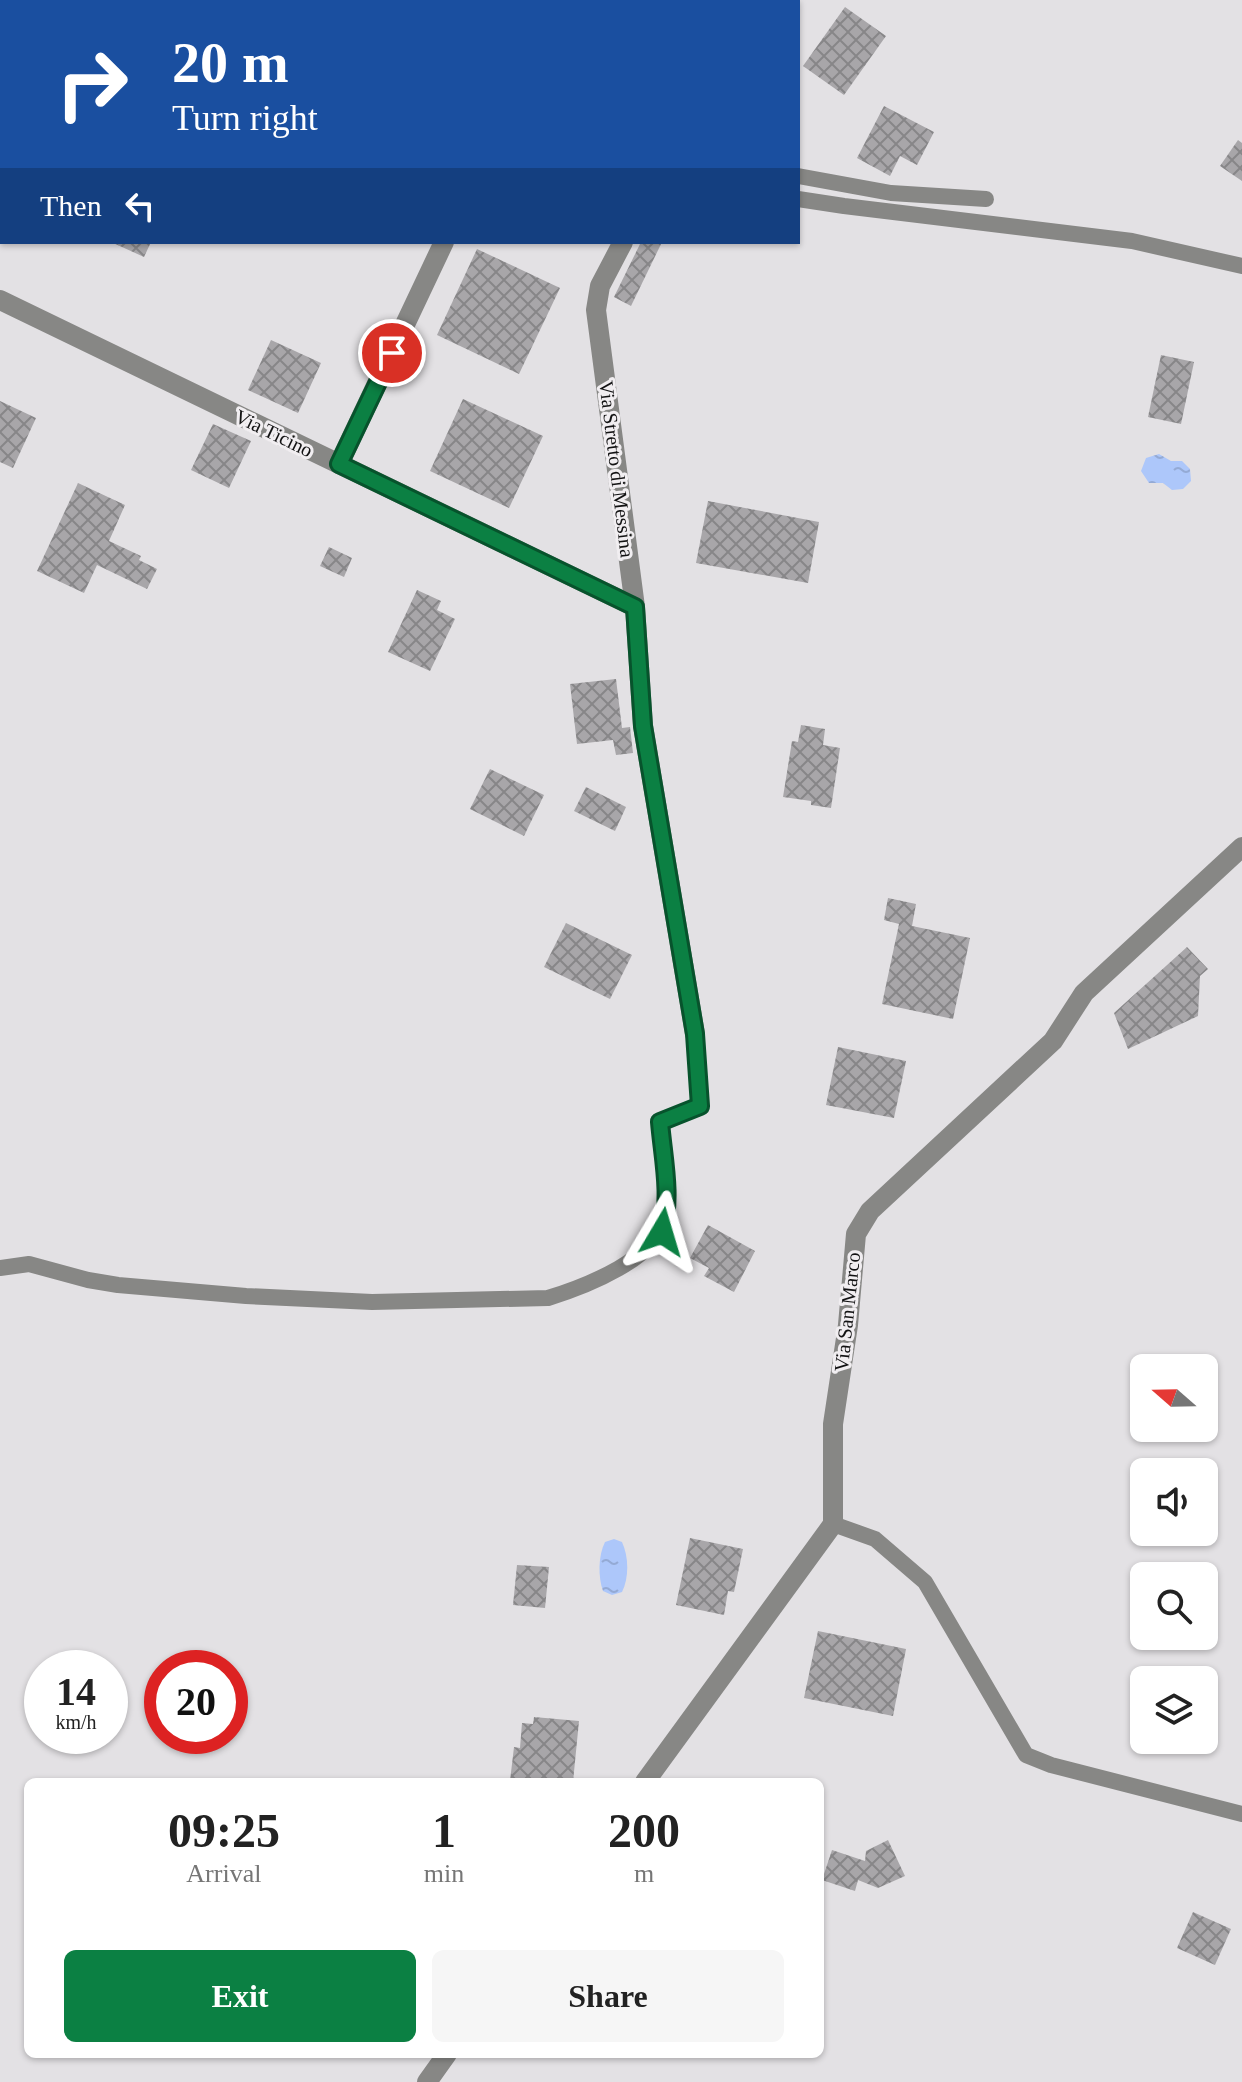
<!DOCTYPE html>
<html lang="en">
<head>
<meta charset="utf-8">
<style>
  :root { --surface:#fff; --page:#f6f6f6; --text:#222; --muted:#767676; --accent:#0b8043 }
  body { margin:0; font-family:Georgia,serif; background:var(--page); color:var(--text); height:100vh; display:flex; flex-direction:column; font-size:30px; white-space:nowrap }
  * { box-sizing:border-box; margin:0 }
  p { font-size:26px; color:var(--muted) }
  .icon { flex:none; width:44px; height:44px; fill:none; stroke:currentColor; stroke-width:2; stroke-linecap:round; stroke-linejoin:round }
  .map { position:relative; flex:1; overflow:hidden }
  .side { position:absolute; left:24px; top:1778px; width:800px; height:280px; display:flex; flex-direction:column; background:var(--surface); border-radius:12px; box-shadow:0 2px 6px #0004 }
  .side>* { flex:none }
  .guide { position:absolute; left:0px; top:0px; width:800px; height:244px; box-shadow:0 2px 6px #0004; background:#1a4fa0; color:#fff; overflow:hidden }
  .needle { width:52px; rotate:290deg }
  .tools { position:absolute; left:1130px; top:1354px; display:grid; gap:16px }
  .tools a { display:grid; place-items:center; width:88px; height:88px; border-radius:12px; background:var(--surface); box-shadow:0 2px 6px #0004; font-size:40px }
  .speed { position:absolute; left:24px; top:1650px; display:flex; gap:16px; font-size:40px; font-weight:700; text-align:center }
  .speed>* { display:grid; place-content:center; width:104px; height:104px; border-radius:50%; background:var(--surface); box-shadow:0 2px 6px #0004; line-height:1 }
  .speed small { font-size:20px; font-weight:400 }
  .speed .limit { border:12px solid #d22; background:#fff; color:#111 }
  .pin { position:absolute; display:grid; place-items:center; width:68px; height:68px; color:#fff; margin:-34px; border:4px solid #fff; border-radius:50%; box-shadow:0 2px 8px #0007 }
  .me { position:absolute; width:88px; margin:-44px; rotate:7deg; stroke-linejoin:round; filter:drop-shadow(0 0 6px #0008) }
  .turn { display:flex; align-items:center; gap:28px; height:168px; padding:0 40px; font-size:36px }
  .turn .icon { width:104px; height:104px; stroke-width:2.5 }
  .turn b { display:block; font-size:56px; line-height:68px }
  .then { display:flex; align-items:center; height:76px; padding:0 40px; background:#0003; gap:16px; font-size:30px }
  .eta { display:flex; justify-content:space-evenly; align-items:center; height:136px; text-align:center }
  .eta b { font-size:48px; font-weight:600; line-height:56px }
  .cta { display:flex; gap:16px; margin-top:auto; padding:16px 40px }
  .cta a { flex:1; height:92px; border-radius:12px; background:var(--accent); color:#fff; font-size:32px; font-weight:600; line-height:92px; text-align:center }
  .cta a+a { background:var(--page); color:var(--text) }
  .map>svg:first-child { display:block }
</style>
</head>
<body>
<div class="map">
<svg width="1242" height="2082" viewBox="0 0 1242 2082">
  <defs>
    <pattern id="water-ripples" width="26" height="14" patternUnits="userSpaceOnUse" patternTransform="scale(2)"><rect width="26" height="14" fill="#adc7fa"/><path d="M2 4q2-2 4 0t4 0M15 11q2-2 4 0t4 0" fill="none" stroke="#94aad5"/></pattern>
    <pattern id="building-cross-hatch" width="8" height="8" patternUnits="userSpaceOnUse" patternTransform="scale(2)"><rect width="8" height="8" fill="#a8a6a9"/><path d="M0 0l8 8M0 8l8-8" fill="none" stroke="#878688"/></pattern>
  </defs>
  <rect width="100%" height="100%" fill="#e3e1e4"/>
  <!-- water -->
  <g fill="url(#water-ripples)">
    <polygon points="1159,454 1171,461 1182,461 1190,469 1191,481 1183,489 1172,490 1163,483 1149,483 1141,471 1146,458"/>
    <path d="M614,1539L622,1542C629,1557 629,1578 622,1592L612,1595L603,1591C598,1577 598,1556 605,1542Z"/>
  </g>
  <!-- building -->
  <g fill="url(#building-cross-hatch)">
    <polygon points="845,7 886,36 844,95 803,66"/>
    <polygon points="884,106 934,132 917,165 900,156 890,176 857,158"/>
    <polygon points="1238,140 1242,143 1242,181 1220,166"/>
    <polygon points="111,242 151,242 144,257"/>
    <polygon points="641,242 662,242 631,306 614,297"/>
    <polygon points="477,249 560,288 519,374 437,335"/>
    <polygon points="271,340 321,363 298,413 248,390"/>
    <polygon points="1161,355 1194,362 1181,424 1148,417"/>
    <polygon points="463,399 543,436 509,508 430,471"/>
    <polygon points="0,401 36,418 13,468 0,462"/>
    <polygon points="213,424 251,441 229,488 191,470"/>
    <polygon points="78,483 125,505 109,541 141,556 139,560 157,569 147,589 97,565 84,593 37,571"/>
    <polygon points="708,501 819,522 808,583 696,563"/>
    <polygon points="329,547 352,558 344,577 320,566"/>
    <polygon points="417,590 441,601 437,610 455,619 430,671 388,652"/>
    <polygon points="616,679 622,728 630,727 633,753 616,755 613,740 577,744 570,684"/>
    <polygon points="801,725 825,729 823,745 840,748 831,808 811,805 811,801 783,797 792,741 798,742"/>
    <polygon points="490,769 544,795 524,836 470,809"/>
    <polygon points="586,787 626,807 615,831 574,811"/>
    <polygon points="888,898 916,904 912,926 970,938 953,1019 882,1004 899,924 884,920"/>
    <polygon points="566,923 632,955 610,999 544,967"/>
    <polygon points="1187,947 1208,969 1200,976 1198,1016 1128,1049 1114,1013"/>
    <polygon points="838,1047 906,1061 894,1118 826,1105"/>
    <polygon points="708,1225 755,1251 734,1292 704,1276 709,1268 690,1258"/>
    <polygon points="690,1538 743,1549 734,1592 728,1591 724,1615 676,1605"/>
    <polygon points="517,1565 549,1567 545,1608 513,1605"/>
    <polygon points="818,1631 906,1649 893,1716 804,1698"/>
    <polygon points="534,1717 579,1721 573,1782 510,1781 514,1747 520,1748 522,1723 533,1724"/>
    <polygon points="888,1840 905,1876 878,1888 858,1880 855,1891 822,1880 832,1850 865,1861 866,1851"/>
    <polygon points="1193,1912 1231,1929 1215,1965 1177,1948"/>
  </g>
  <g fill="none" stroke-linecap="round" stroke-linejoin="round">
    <!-- service -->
    <g stroke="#878785" stroke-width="16">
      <polyline points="798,176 891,193 986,199"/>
      <polyline points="798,199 844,206 1132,241 1242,266"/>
      <path d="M0,1268L29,1264L88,1280L118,1285L246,1296L372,1302L548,1298C584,1287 660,1258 666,1216C671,1186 663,1152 660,1122L700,1106L695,1034"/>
      <polyline points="833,1524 875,1539 925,1582 1026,1755 1051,1765 1242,1814"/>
    </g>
    <!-- minor -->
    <g stroke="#878785" stroke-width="20">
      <polyline points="215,0 219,2"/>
      <polyline points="31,2 32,0"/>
      <polyline points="313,2 314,0"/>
      <polyline points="532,2 534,0"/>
      <polyline points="782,2 784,0"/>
      <polyline points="0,68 2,64"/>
      <polyline points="623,242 600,286 596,310 635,607 643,726 695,1034"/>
      <polyline points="0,300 635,607"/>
      <polyline points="339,464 444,242"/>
      <polyline points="645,1782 833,1524 833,1424 848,1325 856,1234 870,1211 1053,1041 1084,993 1242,847"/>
      <polyline points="427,2082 447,2054"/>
    </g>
  </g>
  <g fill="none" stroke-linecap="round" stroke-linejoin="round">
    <defs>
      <path id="route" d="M392,353L339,464L635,607L643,726L695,1034L700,1106L660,1122C663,1158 672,1196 662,1232"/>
    </defs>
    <!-- route casing -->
    <use href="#route" stroke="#07532c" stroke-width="20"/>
    <!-- route -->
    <use href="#route" stroke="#0b8043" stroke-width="14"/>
  </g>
  <g text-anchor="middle" stroke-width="6" stroke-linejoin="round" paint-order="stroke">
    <!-- street labels -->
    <g font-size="20" fill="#121213" stroke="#f1eef1">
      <text transform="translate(274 433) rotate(26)" y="7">Via Ticino</text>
      <text transform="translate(617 469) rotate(83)" y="7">Via Stretto di Messina</text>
      <text transform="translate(847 1312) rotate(-84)" y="7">Via San Marco</text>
    </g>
  </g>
</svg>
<div class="tools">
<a><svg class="needle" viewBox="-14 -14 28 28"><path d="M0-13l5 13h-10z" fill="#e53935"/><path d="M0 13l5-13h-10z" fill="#767676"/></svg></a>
<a><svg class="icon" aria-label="sound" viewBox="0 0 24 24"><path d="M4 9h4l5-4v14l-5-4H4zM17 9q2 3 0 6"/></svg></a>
<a><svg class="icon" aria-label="search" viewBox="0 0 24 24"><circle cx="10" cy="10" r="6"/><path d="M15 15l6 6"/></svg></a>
<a><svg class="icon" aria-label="layers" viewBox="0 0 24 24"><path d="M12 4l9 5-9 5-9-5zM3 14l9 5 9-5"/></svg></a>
</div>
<div class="speed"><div>14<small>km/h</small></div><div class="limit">20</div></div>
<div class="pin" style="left:392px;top:353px;background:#d93025"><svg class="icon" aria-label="arrive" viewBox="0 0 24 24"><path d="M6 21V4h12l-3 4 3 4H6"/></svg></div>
<svg class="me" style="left:662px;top:1232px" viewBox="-20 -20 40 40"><path d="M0-17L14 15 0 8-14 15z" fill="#0b8043" stroke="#fff" stroke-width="4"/></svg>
<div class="guide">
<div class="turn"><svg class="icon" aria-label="right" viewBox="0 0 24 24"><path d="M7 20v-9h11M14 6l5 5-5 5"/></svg><div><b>20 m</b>Turn right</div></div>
<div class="then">Then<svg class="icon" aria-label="left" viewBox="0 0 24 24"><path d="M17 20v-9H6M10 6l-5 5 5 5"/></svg></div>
</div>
<section class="side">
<div class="eta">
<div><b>09:25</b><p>Arrival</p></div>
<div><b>1</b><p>min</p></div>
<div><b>200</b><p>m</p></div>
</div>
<div class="cta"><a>Exit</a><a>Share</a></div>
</section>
</div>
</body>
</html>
